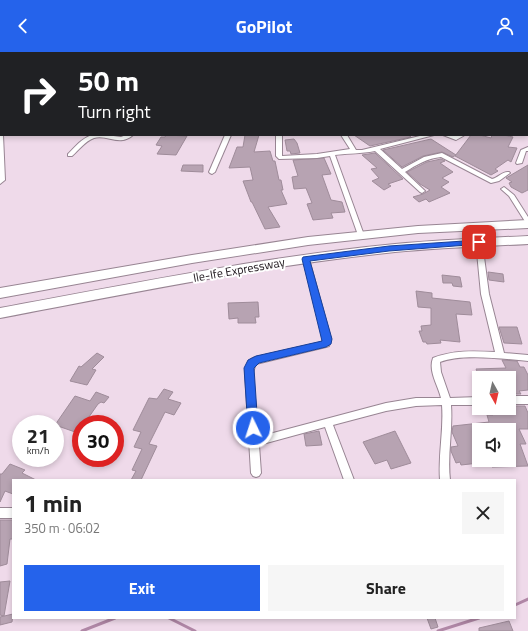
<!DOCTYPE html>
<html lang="en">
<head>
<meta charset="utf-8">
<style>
  :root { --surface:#fff; --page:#f6f6f6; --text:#222; --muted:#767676; --accent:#2563eb }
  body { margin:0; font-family:"Titillium Web",sans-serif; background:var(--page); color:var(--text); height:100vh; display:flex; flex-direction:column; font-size:15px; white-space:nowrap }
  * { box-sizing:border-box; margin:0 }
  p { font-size:13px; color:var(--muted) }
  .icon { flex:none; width:22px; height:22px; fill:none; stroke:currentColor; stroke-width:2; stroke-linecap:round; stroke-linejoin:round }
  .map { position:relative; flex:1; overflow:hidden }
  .drawer { position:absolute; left:12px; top:427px; width:504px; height:140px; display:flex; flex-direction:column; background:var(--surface); border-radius:0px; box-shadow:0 2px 6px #0003 }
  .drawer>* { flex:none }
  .banner { position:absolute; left:0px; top:0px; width:528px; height:84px; box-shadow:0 2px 6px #0003; background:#202124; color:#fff; overflow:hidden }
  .needle { width:26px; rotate:172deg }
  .tools { position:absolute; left:472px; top:319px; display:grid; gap:8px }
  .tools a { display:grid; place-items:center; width:44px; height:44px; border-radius:0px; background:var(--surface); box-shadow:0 2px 6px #0003; font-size:20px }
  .speed { position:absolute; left:12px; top:363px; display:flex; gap:8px; font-size:20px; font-weight:700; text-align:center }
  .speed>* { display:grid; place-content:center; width:52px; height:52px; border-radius:50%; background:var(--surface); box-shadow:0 2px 6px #0003; line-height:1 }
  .speed small { font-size:10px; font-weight:400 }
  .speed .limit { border:6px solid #d22; background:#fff; color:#111 }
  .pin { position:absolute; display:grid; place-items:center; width:34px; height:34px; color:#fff; margin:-17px; border-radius:8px; box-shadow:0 2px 6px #0006 }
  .me { position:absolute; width:44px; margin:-22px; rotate:356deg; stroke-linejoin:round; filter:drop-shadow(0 0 3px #0008) }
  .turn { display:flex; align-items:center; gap:14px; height:84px; padding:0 12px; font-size:18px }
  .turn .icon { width:52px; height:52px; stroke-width:2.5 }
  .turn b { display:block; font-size:28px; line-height:34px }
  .round { display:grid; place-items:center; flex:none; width:42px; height:42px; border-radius:0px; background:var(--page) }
  .summary { display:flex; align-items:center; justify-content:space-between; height:68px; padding:0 12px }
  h1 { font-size:24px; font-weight:700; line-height:30px }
  .action { display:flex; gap:8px; margin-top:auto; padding:8px 12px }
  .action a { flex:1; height:46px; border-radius:0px; background:var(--accent); color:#fff; font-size:16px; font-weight:700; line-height:46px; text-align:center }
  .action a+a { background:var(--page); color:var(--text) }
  header { display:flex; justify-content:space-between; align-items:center; height:52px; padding:0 12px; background:var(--accent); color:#fff; font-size:18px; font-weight:700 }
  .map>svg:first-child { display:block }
</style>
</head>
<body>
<header><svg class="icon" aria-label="back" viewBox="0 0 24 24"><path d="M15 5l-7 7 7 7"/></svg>GoPilot<svg class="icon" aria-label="person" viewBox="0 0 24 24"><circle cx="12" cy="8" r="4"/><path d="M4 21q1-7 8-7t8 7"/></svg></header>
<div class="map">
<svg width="528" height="579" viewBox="0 0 528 579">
  <rect width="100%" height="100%" fill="#efdaea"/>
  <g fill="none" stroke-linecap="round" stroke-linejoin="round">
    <!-- stream -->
    <g stroke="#b087a6" stroke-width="3">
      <polyline points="515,553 528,547"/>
      <polyline points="169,566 195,579"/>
      <polyline points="82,579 115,566"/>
      <polyline points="438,579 479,566"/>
    </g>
  </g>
  <!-- building -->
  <g fill="#b7a3b2" stroke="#9f8c9a">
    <polygon points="166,83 187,84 176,103 157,102 162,94 156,93 161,85 165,85"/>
    <polygon points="245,83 259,83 254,100 270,99 273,109 275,109 279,128 281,128 283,138 281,138 287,152 268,155 280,175 265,177 252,150 251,150 243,129 253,128 250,115 229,116 237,95 243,95"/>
    <polygon points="354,83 408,83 411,85 370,94"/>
    <polygon points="471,83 480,83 491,86 492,83 504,83 513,85 508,95 517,96 511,110 508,108 495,117 498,119 491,123 455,104"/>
    <polygon points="294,87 297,91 300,101 291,102 290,99 287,99 285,88"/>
    <polygon points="431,87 456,103 453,105 442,100 423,104 402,115 383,98"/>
    <polygon points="375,101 403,127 388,132 391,134 384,138 372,129 379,126 371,117 377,116 362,103"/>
    <polygon points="324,106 331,122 322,123 331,148 342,150 345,160 331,161 333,166 313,168 307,152 312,151 306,136 294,137 292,125 298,124 293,108"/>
    <polygon points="441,107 445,109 440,111 453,120 442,126 449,130 441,135 450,141 429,150 426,147 419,150 413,145 423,142 430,138 420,132 407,120 427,110"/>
    <polygon points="183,113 203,113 203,120 181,119"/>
    <polygon points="528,113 528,138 522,141 511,135 509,131 512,130 506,126"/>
    <polygon points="488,220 503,222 504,230 489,228"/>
    <polygon points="442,223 460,225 462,235 453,234 452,231 443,231"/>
    <polygon points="416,239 432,241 432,246 470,250 472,263 456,262 460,290 440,288 441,291 427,292 426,290 423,290 419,279 422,279 421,274 431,273 431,256 418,255"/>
    <polygon points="258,250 259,265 255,265 256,271 238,271 238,266 229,267 228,251"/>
    <polygon points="499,275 517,275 522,292 504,291"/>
    <polygon points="97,301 104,305 92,317 96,318 87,333 70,329 79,314 81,315"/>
    <polygon points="502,308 517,309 520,315 524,315 528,323 528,338 519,339 521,342 512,342 509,335 509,326 480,326 476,317 506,316"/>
    <polygon points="164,337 173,340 168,347 181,351 174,363 165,360 149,392 157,394 141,428 131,428 136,419 132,418 142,397 134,395 141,380 133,378 149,346 157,347"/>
    <polygon points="96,340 109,345 104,351 101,350 98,352 84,372 81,372 81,376 78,381 55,373 75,344 90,349"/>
    <polygon points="509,354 525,354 528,361 528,377 519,377 526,392 520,392 528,414 492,415 490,408 509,408 509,378 479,378 479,388 474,389 479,399 479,411 461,413 460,410 456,411 451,399 451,395 458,394 452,380 453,374 489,370 487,363 493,363 490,356 509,356"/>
    <polygon points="319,379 322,393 306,394 304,382"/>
    <polygon points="395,379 411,411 391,417 387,408 375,412 363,390"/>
    <polygon points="10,412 25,418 22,421 36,428 13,428 13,442 5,439 0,450 0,422 2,422"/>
    <polygon points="0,468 13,468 13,487 10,487 7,512 0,514"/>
    <polygon points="10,529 4,564 0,563 0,530"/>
    <polygon points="13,562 12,570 0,573 0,565"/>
    <polygon points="427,566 435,566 438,575 431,577"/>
    <polygon points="509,569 513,579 479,579 479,576"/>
  </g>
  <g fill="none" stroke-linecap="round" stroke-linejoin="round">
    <defs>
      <g id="minor">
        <polygon points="42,0 58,0 59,1 43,1"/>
        <rect x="211" y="0" width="4" height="1"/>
        <polygon points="380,0 385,0 380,1"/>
        <rect x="525" y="0" width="3" height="1"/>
        <rect x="0" y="44" width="1" height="2"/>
        <polygon points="0,70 1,83 3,83 5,128 0,132"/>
        <rect x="527" y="74" width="1" height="4"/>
        <path d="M92,83H106L121,85L126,83H133C120,95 107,82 94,86C85,89 79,98 72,104H68V102C75,95 82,86 92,83Z"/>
        <polygon points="225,83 231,83 215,120 212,122 210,121 209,120"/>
        <path d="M276,83H282V104L317,102L350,97L341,83H347L356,98H362L424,83H434L380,97L402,117L424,105L442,101L492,127C498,126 502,119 509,120L510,121L499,129L491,131L441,105C428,106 416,113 405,120L424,138L425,139L422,141L420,140L375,99C361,102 349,101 335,103L364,183L361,185L358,183L330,104L317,106L279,107L276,104Z"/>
        <polygon points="443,83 456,84 465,83 456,88"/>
        <polygon points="528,95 528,99 526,99 522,111 517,112 516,111 521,98"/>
        <polygon points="504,135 514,143 528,165 528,172 526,171 509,144 501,137"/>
        <path d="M477,188H479L482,190L489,242L504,301L528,303V309C505,307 462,301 440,310L441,320L450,346L479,345V353H451C453,378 447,403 450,428H440C438,403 444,378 442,353L416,354L386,359L333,373L354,428H344L325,375L259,393L261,421L259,424L256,425L253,424L251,421L245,320C247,312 248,307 256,305L322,290L323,287L303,207L304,205H308L309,207L331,287L329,294L326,295L256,312L253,320L258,385L386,351L416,346H441C438,333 428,319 433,306C453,298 474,299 495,300L481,242L476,190Z"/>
        <rect x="509" y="344" width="19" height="8"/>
        <rect x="0" y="456" width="13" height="10"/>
      </g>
      <g id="trunk">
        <polygon points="528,168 528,176 418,181 308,193 192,211 0,246 0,236 192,203 308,185 418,174"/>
        <path d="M528,184V192C484,194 439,196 395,200C262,214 131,241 0,266V256C131,232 262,205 395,192C439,188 484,186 528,184Z"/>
      </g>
    </defs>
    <!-- minor casing -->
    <use href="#minor" stroke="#988593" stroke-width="2"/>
    <!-- trunk casing -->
    <use href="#trunk" stroke="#988593" stroke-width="2"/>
    <!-- minor -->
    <use href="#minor" fill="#fff" fill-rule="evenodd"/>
    <!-- trunk -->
    <use href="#trunk" fill="#fff" fill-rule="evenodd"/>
  </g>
  <!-- route -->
  <polygon fill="#2563eb" stroke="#184099" points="479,188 483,190 481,192 389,199 310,209 332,287 331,292 326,295 259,311 254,316 258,376 257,379 253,381 250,379 248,376 244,316 248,308 256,304 322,289 302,207 303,205 389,194"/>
  <g text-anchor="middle" stroke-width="4" stroke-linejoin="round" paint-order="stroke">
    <!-- street labels -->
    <g font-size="12" fill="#1c141a" stroke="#fff">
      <text transform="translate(239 218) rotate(-10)" y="4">Ile-Ife Expressway</text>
    </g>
  </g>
</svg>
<div class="tools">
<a><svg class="needle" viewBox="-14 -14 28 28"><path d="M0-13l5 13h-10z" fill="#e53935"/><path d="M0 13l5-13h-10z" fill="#767676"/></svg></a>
<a><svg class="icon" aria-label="sound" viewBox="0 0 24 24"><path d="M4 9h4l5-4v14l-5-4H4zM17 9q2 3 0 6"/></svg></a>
</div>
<div class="speed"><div>21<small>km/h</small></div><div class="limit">30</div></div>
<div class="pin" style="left:479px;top:190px;background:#d93025"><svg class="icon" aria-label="arrive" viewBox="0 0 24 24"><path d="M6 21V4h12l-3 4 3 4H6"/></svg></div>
<svg class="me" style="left:253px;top:376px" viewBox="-20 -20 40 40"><circle r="17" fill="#2563eb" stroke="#fff" stroke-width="3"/><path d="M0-11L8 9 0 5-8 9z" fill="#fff"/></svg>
<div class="banner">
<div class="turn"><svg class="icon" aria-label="right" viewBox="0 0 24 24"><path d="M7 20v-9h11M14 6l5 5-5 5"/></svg><div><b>50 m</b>Turn right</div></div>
</div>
<section class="drawer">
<div class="summary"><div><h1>1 min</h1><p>350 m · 06:02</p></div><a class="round"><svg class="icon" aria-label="close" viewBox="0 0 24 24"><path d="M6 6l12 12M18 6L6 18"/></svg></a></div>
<div class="action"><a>Exit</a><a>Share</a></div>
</section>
</div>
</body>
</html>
